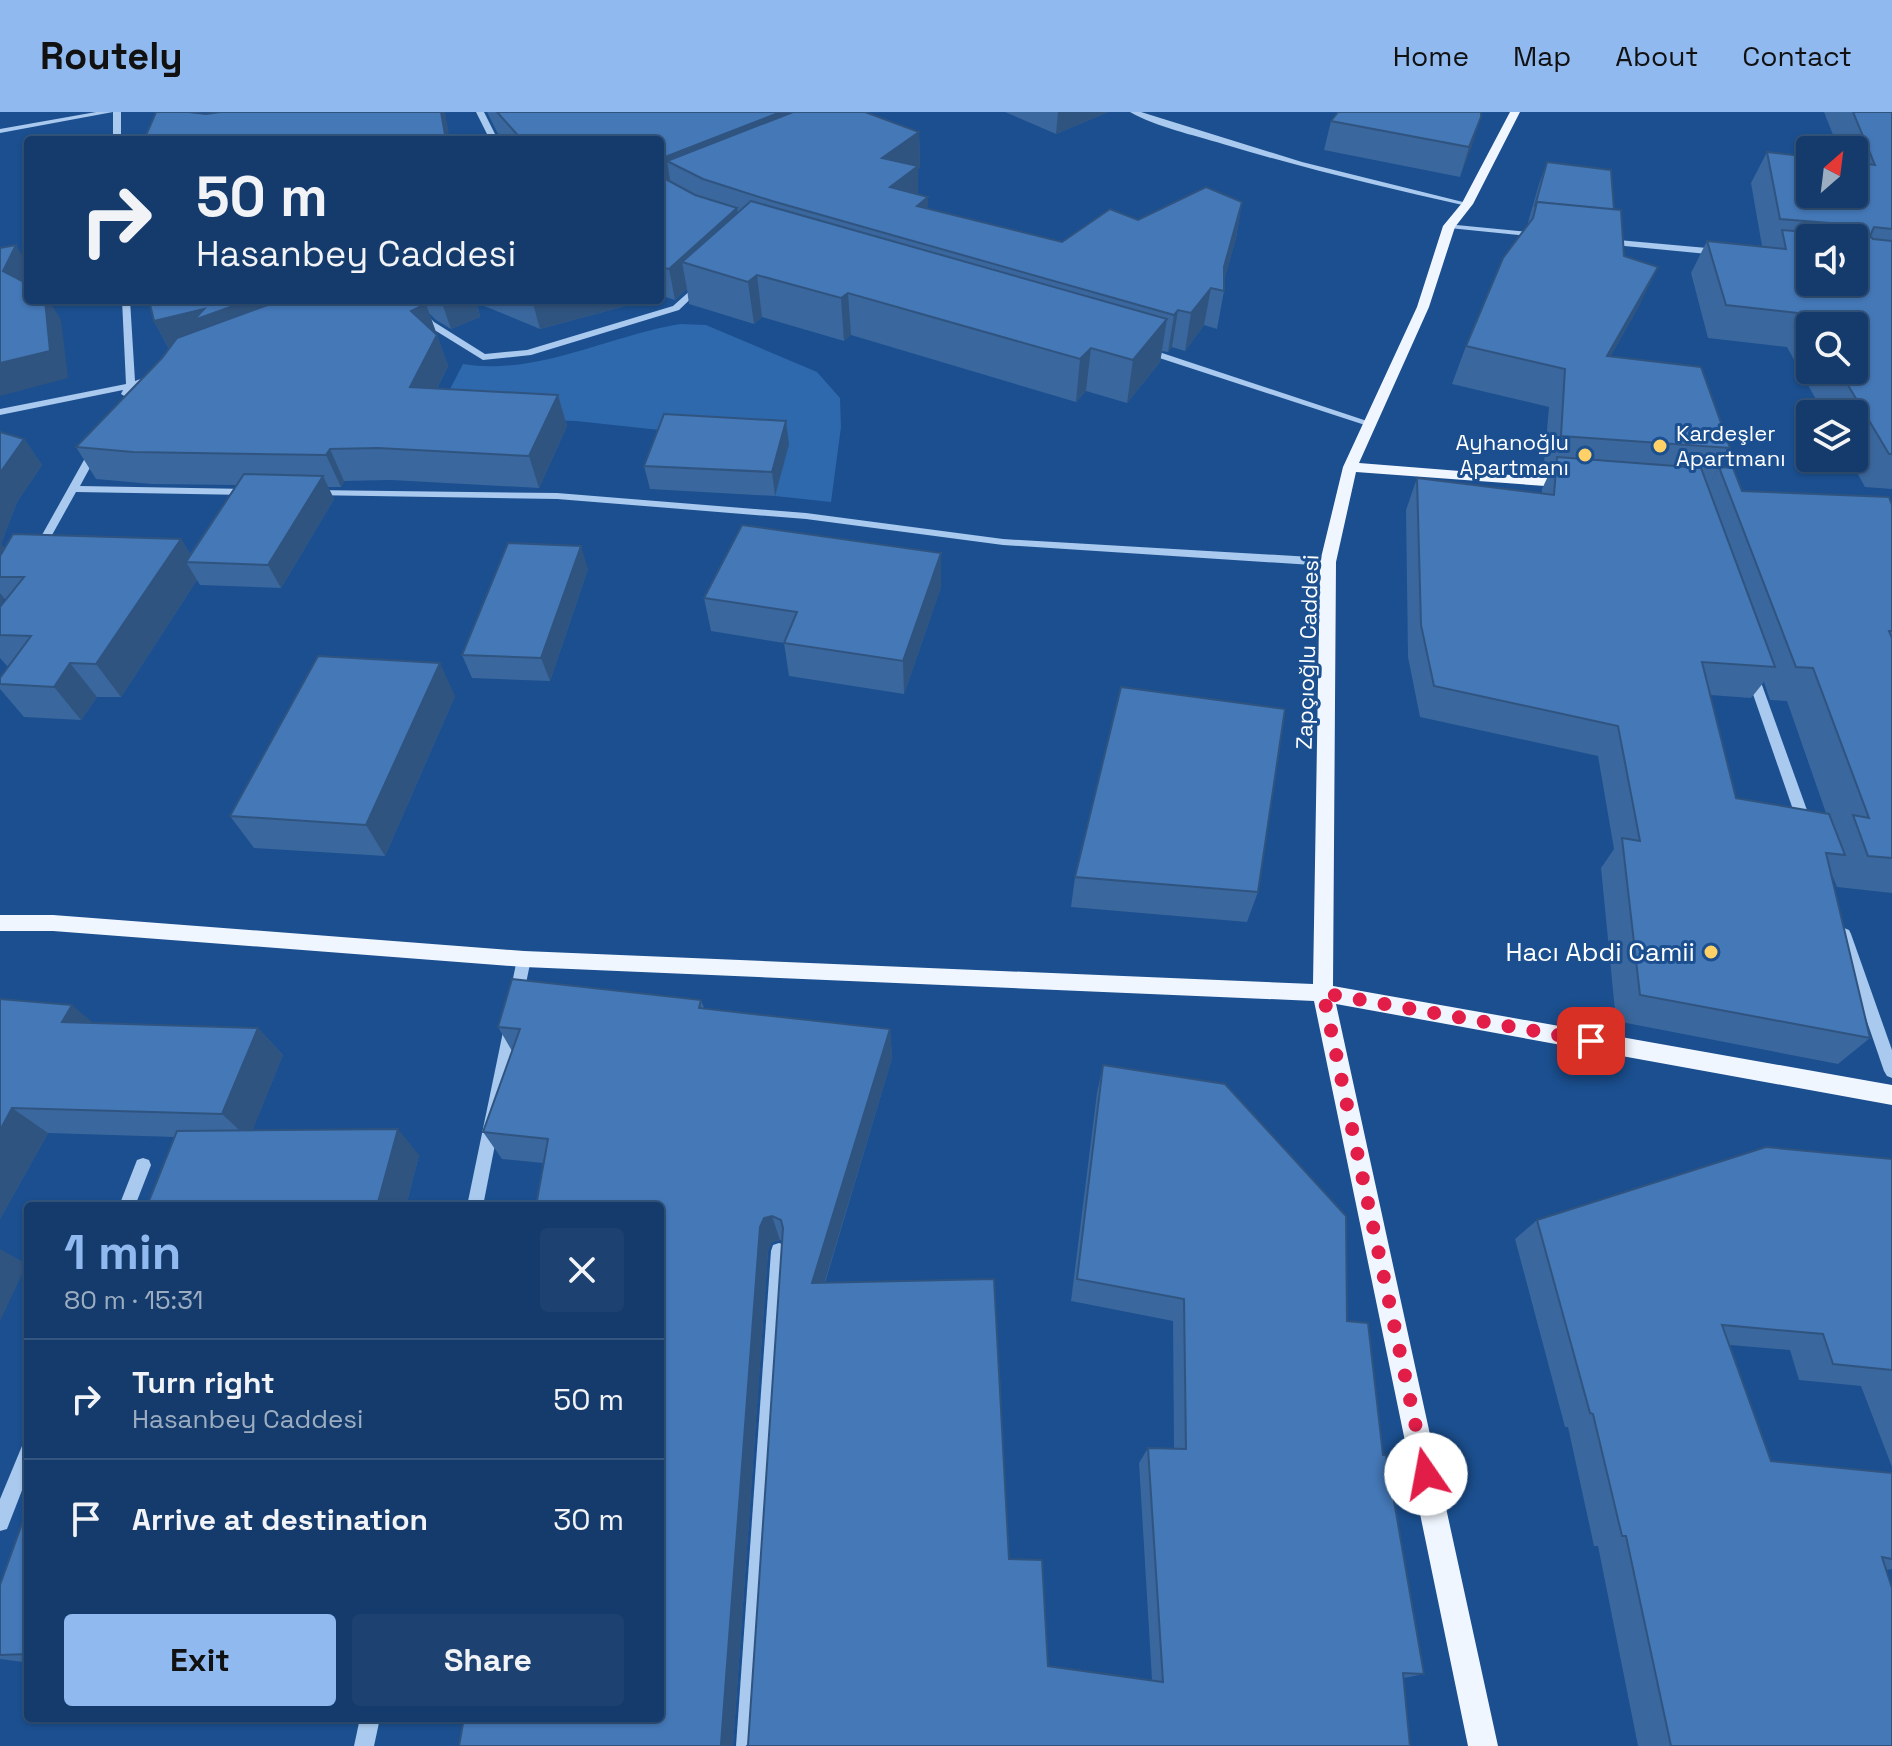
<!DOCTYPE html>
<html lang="en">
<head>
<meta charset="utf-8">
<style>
  :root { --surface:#143b6b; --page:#1d4271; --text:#f1f3f6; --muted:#9dadc1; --line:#33557e; --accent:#90b9f0 }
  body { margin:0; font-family:"Space Grotesk",sans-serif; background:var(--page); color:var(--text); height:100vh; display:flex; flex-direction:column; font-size:30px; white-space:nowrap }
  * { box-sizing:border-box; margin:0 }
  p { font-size:26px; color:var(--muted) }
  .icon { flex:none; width:44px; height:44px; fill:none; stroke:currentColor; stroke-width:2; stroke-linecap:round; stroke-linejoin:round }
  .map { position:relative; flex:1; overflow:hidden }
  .sheet { position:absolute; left:24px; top:1090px; width:640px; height:520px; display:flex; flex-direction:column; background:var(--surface); border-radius:8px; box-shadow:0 2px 6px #0004,0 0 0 2px var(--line) }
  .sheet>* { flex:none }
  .top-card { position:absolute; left:24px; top:24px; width:640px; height:168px; border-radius:8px; box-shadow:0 2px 6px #0004,0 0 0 2px var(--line); background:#143b6b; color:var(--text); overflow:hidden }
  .needle { width:52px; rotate:28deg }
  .tools { position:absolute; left:1796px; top:24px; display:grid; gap:16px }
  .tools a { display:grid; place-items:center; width:72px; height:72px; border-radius:8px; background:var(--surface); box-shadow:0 2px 6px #0004,0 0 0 2px var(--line); font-size:40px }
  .pin { position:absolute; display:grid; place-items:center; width:68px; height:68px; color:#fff; margin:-34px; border-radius:16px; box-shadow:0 4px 12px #0006 }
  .me { position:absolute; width:88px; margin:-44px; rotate:348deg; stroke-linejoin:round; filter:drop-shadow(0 0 6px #0008) }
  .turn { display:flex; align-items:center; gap:28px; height:168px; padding:0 40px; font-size:36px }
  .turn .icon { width:104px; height:104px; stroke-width:2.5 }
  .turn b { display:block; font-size:56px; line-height:68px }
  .round { display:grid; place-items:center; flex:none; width:84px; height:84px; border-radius:8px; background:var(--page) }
  .overview { display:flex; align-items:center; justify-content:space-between; height:136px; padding:0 40px }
  h1 { font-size:48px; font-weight:600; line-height:60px; color:var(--accent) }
  .primary-button { display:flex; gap:16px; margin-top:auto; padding:16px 40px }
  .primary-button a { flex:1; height:92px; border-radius:8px; background:var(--accent); color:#111; font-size:32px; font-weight:600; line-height:92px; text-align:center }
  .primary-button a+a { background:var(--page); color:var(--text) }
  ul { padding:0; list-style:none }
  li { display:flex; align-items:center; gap:24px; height:120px; padding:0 40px; border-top:2px solid var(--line) }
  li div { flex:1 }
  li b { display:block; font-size:30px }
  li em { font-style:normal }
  header { display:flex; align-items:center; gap:48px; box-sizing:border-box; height:112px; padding:0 40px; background:var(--accent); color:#111 }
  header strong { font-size:38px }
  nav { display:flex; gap:44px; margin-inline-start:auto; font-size:28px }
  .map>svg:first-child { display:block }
</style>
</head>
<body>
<header>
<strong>Routely</strong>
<nav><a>Home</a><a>Map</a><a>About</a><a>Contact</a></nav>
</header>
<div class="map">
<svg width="1892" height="1634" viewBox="0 0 1892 1634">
  <rect width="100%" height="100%" fill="#1b4f8f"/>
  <!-- green -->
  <path fill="#2e69ad" d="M680,212L706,213L817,260L840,286L841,315L831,390L775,384L789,332L576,309L436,304L463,252C537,264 608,224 680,212Z"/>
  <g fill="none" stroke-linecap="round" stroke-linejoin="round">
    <!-- minor -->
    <g fill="#a9c9ee" fill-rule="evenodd">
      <polygon points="96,0 113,0 0,21 0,17"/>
      <rect x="113" y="0" width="8" height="28"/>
      <polygon points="476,0 484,0 498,28 490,28"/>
      <path d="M1130,0H1141L1302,50L1471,92L1467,94C1385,76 1303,56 1223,32C1194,23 1156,15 1130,0Z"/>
      <polygon points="1446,112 1539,121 1543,123 1539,125 1449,116 1446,116"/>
      <polygon points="1607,127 1718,137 1722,140 1718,143 1604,132 1604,128"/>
      <polygon points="702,168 705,169 705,173 679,198 531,243 483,248 428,214 403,188 412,188 434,210 485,242 527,238 673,194"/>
      <polygon points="122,188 130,188 135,269 152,263 157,266 155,268 135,276 129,284 126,285 121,282 123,278 0,303 0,297 126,272"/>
      <polygon points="1141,236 1147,236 1376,312 1368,314 1141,240"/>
      <polygon points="94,336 99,339 80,374 248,377 253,380 248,383 76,380 42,441 34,441 33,439 89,339"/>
      <polygon points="313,378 557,381 806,401 1003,427 1328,446 1334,450 1328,454 1003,433 806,407 557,387 309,383 308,381"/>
      <polygon points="1752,558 1758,562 1812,712 1810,716 1805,717 1798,712 1746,562"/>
      <polygon points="1844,816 1849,818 1851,822 1892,938 1892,966 1887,964 1884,959 1837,822 1839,818"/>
      <polygon points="524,841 529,843 531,847 523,886 521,890 516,892 511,890 509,886 517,847 519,843"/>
      <polygon points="511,909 516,910 518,915 483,1094 467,1094 504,915 506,910"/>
      <polygon points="143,1046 149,1048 151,1053 135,1094 119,1094 137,1048"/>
      <polygon points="779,1131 785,1133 787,1139 756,1634 736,1634 771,1139 773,1133"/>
      <polygon points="28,1331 28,1363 7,1417 0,1419 0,1387 22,1334"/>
      <polygon points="360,1606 380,1606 374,1634 354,1634"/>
    </g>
    <!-- major -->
    <polygon fill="#f0f6ff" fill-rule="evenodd" points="1510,0 1520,0 1473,92 1455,115 1429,195 1359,351 1573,368 1580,372 1573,376 1356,360 1336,450 1333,874 1892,973 1892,993 1336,892 1498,1634 1468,1634 1314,889 524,855 53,819 0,819 0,803 53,803 524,839 1313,872 1320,450 1343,355 1417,195 1443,114 1462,91"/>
  </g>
  <!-- wall -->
  <g fill="#3a679d" fill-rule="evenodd">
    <polygon points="487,0 865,0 919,20 920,55 918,57 918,82 928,85 928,97 1062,130 1138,108 1242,90 1236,126 1224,168 1224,179 1217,217 1204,213 1185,239 1172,235 1168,240 1162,239 1160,250 1127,291 1086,279 1076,290 851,223 844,229 762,205 754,212 689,192 687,177 675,188 662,184 660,185 660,28 504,28 497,20"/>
    <polygon points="1005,0 1108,0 1056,22"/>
    <path d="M1824,0H1892V377L1865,375L1849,346H1854V302H1824L1787,235L1708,226L1691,161L1707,129L1762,134L1751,71L1767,40L1854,82V38H1839ZM1810,214H1854V258H1810Z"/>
    <polygon points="1481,5 1460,65 1324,38 1331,9"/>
    <path d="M1547,50L1614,98L1624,144L1640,192L1610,245L1730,336L1708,375L1719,355L1742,379L1892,393V781L1837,775L1830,758L1870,926L1838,952L1616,909L1601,756L1614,737L1598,644L1420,605L1408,545L1406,398L1417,366L1542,381V377L1549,362H1543L1549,295L1452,272L1466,234L1527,114L1539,72ZM1764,570L1770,588L1787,589L1826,701L1736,686L1710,583L1751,586Z"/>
    <polygon points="149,188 648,188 540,217 477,191 480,205 451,217 436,208 429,201 448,254 437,277 558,283 567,314 539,376 391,368 344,369 341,375 328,375 334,387 281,476 200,473 197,468 121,585 97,585 81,608 24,605 0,577 0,566 8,555 0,546 0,495 6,488 4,486 0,494 0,320 24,327 42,353 17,390 1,432 4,436 181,427 190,442 236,373 152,372 96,367 76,335 162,246 169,237 154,209"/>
    <polygon points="789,332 775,384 650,377 644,354"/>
    <polygon points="588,457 550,569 472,566 462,543"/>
    <polygon points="941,475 904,582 789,564 784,531 711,519 704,486"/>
    <polygon points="455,584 385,744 254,736 230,704"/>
    <polygon points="1075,765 1258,780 1247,810 1071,795"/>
    <polygon points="0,887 93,911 258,916 283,943 252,1019 419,1043 406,1094 147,1094 174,1025 48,1021 0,1107"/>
    <polygon points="701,888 704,896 890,917 892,946 825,1171 1009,1447 1048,1554 1152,1568 1139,1351 1148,1336 1174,1336 1173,1209 1071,1189 1097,981 1103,953 1347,1209 1383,1343 1424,1562 1404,1566 748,1633 782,1129 780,1128 772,1130 768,1139 733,1634 660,1606 543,1051 502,1047 483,1020 512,939 498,915"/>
    <polygon points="1892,1047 1892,1355 1861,1274 1799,1268 1790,1238 1730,1233 1771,1349 1892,1361 1892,1457 1886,1458 1892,1634 1638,1634 1598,1434 1594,1434 1568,1315 1565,1315 1515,1127 1537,1108"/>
    <polygon points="28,1395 28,1550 23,1550 0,1547 0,1473"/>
  </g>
  <!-- shaded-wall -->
  <g fill="#305480">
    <polygon points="441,0 445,0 450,28 446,28"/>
    <polygon points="781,0 846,0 667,49 671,74 660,78 660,47"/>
    <polygon points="1058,0 1108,0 1056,22"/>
    <polygon points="1481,5 1472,34 1460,65 1469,35"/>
    <polygon points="919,20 920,55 918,57 918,90 891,111 882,46"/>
    <polygon points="928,85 928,121 917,94"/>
    <polygon points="1242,90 1236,126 1221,179 1224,155"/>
    <polygon points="737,96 741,126 682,150 687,177 675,188 669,157"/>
    <polygon points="16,133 28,153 28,170 21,187 3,159"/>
    <polygon points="1658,155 1640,192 1589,282 1607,244"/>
    <polygon points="757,163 762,205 754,212 748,170"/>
    <polygon points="1211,176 1204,213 1185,239 1191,201"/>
    <polygon points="848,181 851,223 844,229 841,186"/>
    <polygon points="45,188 49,188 61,208 68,266 0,284 0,251"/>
    <polygon points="250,188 350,188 171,240 154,209 204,197"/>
    <polygon points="441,188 476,188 480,205 451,217"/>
    <polygon points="532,188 648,188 540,217"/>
    <polygon points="426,192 448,254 422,307 410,275 411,199"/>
    <polygon points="1178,198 1172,235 1168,240 1174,203"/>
    <polygon points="1167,207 1160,250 1127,291 1133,248"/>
    <polygon points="1091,236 1086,279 1076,290 1080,247"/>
    <polygon points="558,283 567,314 539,376 529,344"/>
    <polygon points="786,309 789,332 775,384 772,360"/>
    <polygon points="24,327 42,353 17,390 1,432 20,456 0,465 0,361"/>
    <polygon points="330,337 344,369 341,375 326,343"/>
    <polygon points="323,364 334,387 281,476 268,453"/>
    <polygon points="181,427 195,450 186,450 197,468 121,585 96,552"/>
    <polygon points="581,434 588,457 550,569 541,546"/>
    <polygon points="941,441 941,475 904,582 903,549"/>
    <polygon points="0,481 4,486 0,494"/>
    <polygon points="70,551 97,585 81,608 54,575"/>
    <polygon points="440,551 455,584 385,744 366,713"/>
    <polygon points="72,893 104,920 62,910"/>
    <polygon points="258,916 283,943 249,1027 222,1002"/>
    <polygon points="890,917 892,946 818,1192 812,1171"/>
    <polygon points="12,996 48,1021 0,1107 0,1018"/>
    <polygon points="398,1017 419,1043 406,1094 377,1094"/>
    <polygon points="772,1104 780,1128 772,1130 768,1139 733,1634 722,1634 721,1632 760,1115 764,1106"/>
    <polygon points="0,1137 27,1152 0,1209"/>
  </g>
  <!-- building -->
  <g fill="#4478b7" stroke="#305480" stroke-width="2" fill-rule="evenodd">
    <polygon points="156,0 189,0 206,2 220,0 441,0 446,28 144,28"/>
    <polygon points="497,0 781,0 660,47 660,28 522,28"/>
    <polygon points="793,0 865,0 919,20 882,46 918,54 890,75 928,85 917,94 1062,130 1110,97 1138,108 1206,75 1242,90 1224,155 1224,179 1211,176 1191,201 1178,198 1174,203 772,89 703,67 667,49"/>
    <polygon points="1338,0 1481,0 1481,5 1469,35 1331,9"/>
    <path d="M1853,0H1892V117L1874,115L1870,124L1873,127L1892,129V342H1889L1839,258H1854V214H1813L1806,202L1726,193L1707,129L1786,137L1782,118L1831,122L1829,111L1780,107L1767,40L1810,45V82H1854V50L1875,53ZM1810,126H1854V170H1810Z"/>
    <polygon points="1547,50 1611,58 1614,98 1537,90 1536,94 1535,94"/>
    <polygon points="660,64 695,83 737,96 669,157 660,155"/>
    <polygon points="751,89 1167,207 1133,248 1091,236 1080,247 848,181 841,186 757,163 748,170 682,150"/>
    <polygon points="1537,90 1621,98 1624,144 1658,155 1607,244 1701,255 1730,336 1561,324 1565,257 1466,234 1503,146 1533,106"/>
    <polygon points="16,133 3,159 28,172 28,188 45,188 50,239 0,251 0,136"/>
    <polygon points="149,188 250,188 194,208 204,197 154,209"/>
    <polygon points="281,188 419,188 426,192 411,199 437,223 410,275 558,283 529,344 378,336 330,337 326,343 133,340 76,335 162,246 177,226"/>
    <polygon points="664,302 786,309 772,360 644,354"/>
    <polygon points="0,320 24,327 0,361"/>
    <polygon points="1557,345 1701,356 1775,555 1702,550 1736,686 1829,702 1845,743 1826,741 1870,926 1640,883 1622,726 1640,729 1618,614 1434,574 1421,513 1417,366 1554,383"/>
    <polygon points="1719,355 1733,356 1742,379 1889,385 1892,393 1892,519 1889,519 1892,526 1892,746 1868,744 1853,703 1869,706 1813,556 1796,555"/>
    <polygon points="244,362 323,364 268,453 186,450"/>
    <polygon points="742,413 941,441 903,549 784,531 797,500 704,486"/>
    <polygon points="13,422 181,427 96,552 70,551 54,575 0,572 0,566 31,524 0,523 0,495 24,465 0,465 0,444"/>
    <polygon points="508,431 581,434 541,546 462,543"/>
    <polygon points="318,544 440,551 366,713 230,704"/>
    <polygon points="1121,575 1285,597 1258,780 1075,765"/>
    <polygon points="512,867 701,888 699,896 890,917 812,1171 994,1167 1009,1447 1042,1448 1048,1554 1163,1570 1148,1336 1186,1337 1184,1187 1077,1167 1103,953 1225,972 1346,1104 1347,1209 1368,1211 1383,1343 1386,1343 1424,1562 1403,1561 1410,1634 747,1634 748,1633 783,1116 781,1108 772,1104 764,1106 760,1115 721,1632 722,1634 459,1634 464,1606 660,1606 660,1094 536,1094 548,1027 483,1020 520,917 498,915"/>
    <polygon points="0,887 72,893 62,910 258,916 222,1002 12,996 0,1018"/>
    <polygon points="398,1017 377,1094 147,1094 177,1019"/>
    <polygon points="1766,1035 1892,1047 1892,1258 1833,1252 1823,1222 1722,1213 1771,1349 1892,1361 1892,1447 1882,1445 1892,1476 1892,1634 1671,1634 1626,1424 1622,1424 1593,1302 1590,1301 1537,1108"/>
    <polygon points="28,1395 28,1542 0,1543 0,1473"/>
  </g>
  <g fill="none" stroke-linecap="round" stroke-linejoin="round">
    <!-- route -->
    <polyline stroke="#e11d48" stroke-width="14" stroke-dasharray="0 25.2" points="1426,1362 1323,881 1591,929"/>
  </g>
  <!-- markers -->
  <g fill="#ffd166" stroke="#1b4f8f" stroke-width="3">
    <circle cx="1660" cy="334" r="8"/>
    <circle cx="1585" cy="343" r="8"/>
    <circle cx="1711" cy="840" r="8"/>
  </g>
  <g text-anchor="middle" stroke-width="6" stroke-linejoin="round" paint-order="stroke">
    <!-- far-poi labels -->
    <g font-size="22" fill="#fff" stroke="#1b4f8f" text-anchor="start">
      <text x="1676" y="329">Kardeşler<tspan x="1676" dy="25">Apartmanı</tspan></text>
      <text x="1569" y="338" text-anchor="end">Ayhanoğlu<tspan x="1569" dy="25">Apartmanı</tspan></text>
    </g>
    <!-- far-street labels -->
    <g font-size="22" fill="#fff" stroke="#1b4f8f">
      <text transform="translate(1307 540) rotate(-88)" y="8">Zapçıoğlu Caddesi</text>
    </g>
    <!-- poi labels -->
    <g font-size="26" fill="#fff" stroke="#1b4f8f" text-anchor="end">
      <text x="1695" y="849">Hacı Abdi Camii</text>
    </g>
  </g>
</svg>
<div class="tools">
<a><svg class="needle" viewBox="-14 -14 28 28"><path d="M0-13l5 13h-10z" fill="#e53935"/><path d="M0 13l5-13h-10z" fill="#9dadc1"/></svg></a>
<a><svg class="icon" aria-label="sound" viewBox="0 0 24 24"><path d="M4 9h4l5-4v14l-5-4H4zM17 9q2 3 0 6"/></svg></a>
<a><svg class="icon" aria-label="search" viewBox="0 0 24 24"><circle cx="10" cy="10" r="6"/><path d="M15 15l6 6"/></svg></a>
<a><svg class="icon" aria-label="layers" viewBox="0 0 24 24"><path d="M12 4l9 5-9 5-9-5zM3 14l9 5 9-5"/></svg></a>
</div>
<div class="pin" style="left:1591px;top:929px;background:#d93025"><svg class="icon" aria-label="arrive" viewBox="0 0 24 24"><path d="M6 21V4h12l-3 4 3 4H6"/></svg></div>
<svg class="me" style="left:1426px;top:1362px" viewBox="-20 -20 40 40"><circle r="19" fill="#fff"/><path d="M0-13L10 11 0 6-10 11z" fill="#e11d48"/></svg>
<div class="top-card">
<div class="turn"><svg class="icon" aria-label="right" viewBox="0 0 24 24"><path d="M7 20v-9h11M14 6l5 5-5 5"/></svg><div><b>50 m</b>Hasanbey Caddesi</div></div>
</div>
<section class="sheet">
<div class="overview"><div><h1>1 min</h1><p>80 m · 15:31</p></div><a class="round"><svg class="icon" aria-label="close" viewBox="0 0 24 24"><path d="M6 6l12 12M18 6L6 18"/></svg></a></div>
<ul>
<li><svg class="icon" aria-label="right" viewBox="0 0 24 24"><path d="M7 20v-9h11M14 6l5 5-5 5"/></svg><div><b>Turn right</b><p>Hasanbey Caddesi</p></div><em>50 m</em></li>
<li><svg class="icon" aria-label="arrive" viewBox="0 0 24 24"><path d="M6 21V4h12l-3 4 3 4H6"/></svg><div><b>Arrive at destination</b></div><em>30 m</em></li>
</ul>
<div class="primary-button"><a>Exit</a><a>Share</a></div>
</section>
</div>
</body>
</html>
